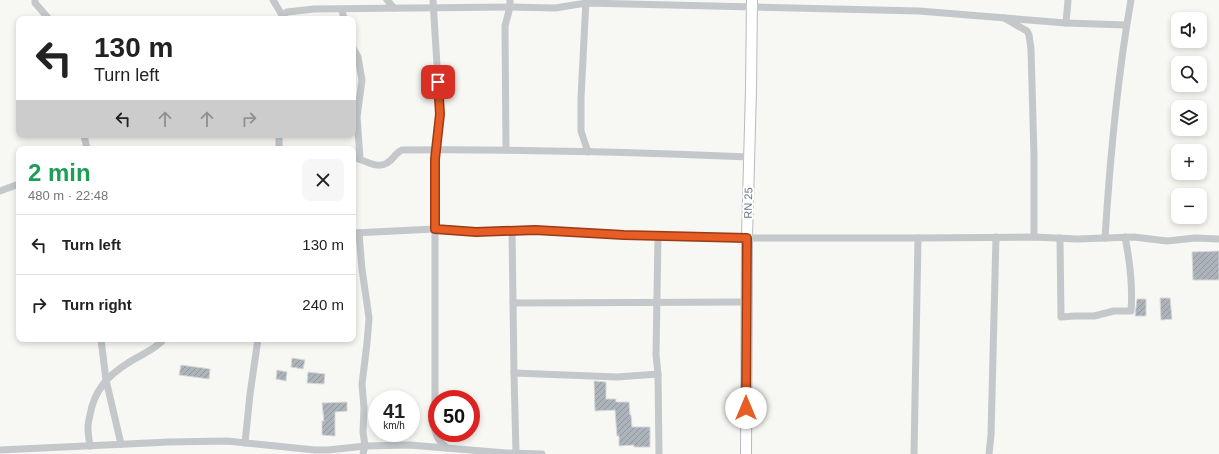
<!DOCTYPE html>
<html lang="en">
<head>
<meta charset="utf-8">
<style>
  :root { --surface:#fff; --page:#f6f6f6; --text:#222; --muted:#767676; --line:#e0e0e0 }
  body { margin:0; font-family:Arial,sans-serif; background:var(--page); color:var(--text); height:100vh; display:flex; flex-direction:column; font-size:15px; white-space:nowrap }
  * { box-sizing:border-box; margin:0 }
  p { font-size:13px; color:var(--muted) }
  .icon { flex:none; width:22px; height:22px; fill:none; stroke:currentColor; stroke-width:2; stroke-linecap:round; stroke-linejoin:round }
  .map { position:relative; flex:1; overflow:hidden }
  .details { position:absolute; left:16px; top:146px; width:340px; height:196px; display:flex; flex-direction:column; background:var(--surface); border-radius:8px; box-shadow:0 2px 6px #0003 }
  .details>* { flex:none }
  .guide { position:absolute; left:16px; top:16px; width:340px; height:122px; border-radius:8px; box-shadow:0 2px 6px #0003; background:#fff; color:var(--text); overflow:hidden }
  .fabs { position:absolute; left:1171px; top:12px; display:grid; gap:8px }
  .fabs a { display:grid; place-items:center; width:36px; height:36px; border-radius:8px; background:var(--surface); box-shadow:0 2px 6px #0003; font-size:20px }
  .speed { position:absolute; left:368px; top:390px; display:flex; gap:8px; font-size:20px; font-weight:700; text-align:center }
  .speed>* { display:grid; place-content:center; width:52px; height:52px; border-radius:50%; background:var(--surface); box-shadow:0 2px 6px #0003; line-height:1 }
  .speed small { font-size:10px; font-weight:400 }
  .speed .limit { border:6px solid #d22; background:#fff; color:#111 }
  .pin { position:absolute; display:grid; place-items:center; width:34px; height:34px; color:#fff; margin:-17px; border-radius:8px; box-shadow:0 2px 6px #0006 }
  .me { position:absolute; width:44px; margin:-22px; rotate:0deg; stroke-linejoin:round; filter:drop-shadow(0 0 3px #0008) }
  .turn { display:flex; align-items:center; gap:14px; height:84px; padding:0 12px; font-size:18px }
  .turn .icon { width:52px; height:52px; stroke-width:2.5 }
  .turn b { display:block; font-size:28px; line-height:34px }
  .lanes { display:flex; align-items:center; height:38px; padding:0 12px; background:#0003; justify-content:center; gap:20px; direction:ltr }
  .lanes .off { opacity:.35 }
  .round { display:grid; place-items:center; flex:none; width:42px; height:42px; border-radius:8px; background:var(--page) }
  .summary { display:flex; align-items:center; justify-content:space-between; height:68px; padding:0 12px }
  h1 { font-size:24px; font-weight:800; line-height:30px; color:#1e9e55 }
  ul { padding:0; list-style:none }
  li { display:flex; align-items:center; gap:12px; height:60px; padding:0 12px; border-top:1px solid var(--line) }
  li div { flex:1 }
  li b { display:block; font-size:15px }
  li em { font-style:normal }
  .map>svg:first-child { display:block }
</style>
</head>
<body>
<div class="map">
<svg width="1219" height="454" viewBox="0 0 1219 454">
  <defs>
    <pattern id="building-hatch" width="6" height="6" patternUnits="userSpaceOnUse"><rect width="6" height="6" fill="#acb3ba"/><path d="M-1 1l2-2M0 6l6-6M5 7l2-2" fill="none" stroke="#90969d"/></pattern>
  </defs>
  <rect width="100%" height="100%" fill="#f7f7f3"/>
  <!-- building -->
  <g fill="url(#building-hatch)" stroke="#d8d8d6">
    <polygon points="1219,251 1219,280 1193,280 1192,252"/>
    <polygon points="1160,298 1170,298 1172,319 1161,320"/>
    <polygon points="1137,299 1146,299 1146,316 1135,316"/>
    <polygon points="292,358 305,360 303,369 291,367"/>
    <polygon points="181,365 210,369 209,379 179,375"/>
    <polygon points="277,370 287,372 286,381 276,379"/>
    <polygon points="308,372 325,374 324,384 307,383"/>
    <polygon points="594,381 606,382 606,399 616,399 616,402 629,402 630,415 631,415 632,427 650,427 650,447 634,447 634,445 619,446 619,436 617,436 615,410 595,411"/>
    <polygon points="347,402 347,411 335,412 335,436 322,435 322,421 324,421 322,403"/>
  </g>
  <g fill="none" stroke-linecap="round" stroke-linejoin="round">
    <defs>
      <polyline id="secondary" points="746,454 747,238 751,89 752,0"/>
    </defs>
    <!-- secondary casing -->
    <use href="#secondary" stroke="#b6bbc0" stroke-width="12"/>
    <!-- street -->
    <g stroke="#c4c8cb" stroke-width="7">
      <polyline points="35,0 35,3 49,19"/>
      <polyline points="273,0 282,15"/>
      <polyline points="387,0 394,8"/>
      <path d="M433,0L440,114L435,159V430C437,439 440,442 447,448"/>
      <polyline points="586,0 581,98 581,131 588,152"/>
      <polyline points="342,10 344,19"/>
      <polyline points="1004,18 1027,31 1029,35 1031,49 1034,156 1034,237"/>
      <polyline points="281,19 282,15 287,12 314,9 510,7 555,8 586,3 919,11 1066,23 1126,25"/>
      <polyline points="1066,23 1068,0"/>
      <polyline points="353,48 358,57 362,80 357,117 360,158"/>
      <polyline points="84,135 87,149"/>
      <polyline points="279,135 279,149"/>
      <polyline points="506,150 505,26 510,7 510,0"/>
      <path d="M353,157C363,159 377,170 387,163C393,160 395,153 402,150C517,149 633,152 749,157"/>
      <polyline points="0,191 19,184"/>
      <polyline points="512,231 514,373 516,453"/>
      <polyline points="353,233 435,229 476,232 535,230 623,235 747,238 918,238 1034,237 1077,239 1134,237 1167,241 1195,238 1219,239"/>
      <polyline points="359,233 362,269 369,318 367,343 362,384 364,408 363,432 365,446 363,454"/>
      <polyline points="658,236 656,355 658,374 659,454"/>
      <path d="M1060,238L1061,317L1075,316H1094L1114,311H1131C1133,286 1130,262 1125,237"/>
      <path d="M1105,238C1110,158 1117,79 1131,0"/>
      <polyline points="513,303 747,302"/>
      <polyline points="101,339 106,380 121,444"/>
      <polyline points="514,373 617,377 658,374"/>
      <polyline points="245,443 250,394 258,339"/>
      <path d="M90,446C89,440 88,433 88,427C88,423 89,419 90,415C94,391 107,376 128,363C140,355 155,350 164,339"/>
      <polyline points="0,450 169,442 227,441 315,450 328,450 365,446 410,445 506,453 542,454"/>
      <polyline points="914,454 918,238"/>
      <polyline points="989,454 991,435 996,237"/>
    </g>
    <!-- secondary -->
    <use href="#secondary" stroke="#fff" stroke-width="10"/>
  </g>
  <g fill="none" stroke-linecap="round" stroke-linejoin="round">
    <defs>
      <polyline id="route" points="438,82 440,114 435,159 435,229 476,232 535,230 624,235 747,238 746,408"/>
    </defs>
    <!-- route casing -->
    <use href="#route" stroke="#963c17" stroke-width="10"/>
    <!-- route -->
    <use href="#route" stroke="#e75d23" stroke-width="7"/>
  </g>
  <g text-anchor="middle" stroke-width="4" stroke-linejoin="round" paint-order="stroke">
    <!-- street labels -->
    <g font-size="11" fill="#657585" stroke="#fff">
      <text transform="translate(748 203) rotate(-89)" y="4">RN 25</text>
    </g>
  </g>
</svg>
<div class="fabs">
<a><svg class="icon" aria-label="sound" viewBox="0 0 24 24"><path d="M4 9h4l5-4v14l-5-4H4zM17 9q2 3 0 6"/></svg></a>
<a><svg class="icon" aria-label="search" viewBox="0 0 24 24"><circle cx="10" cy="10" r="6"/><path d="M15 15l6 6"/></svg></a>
<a><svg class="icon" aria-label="layers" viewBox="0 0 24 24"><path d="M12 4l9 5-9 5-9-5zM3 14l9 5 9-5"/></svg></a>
<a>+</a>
<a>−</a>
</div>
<div class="speed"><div>41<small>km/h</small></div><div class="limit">50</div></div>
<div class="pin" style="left:438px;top:82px;background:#d93025"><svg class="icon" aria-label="arrive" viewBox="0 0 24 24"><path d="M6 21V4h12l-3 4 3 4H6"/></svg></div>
<svg class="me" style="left:746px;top:408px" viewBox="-20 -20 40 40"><circle r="19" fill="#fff"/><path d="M0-13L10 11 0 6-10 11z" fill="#e75d23"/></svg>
<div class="guide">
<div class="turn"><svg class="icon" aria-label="left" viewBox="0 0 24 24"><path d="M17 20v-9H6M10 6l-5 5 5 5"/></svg><div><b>130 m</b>Turn left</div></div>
<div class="lanes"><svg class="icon" aria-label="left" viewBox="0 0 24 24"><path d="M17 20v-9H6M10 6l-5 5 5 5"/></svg><svg class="icon off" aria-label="ahead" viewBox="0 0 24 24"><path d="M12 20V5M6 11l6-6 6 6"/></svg><svg class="icon off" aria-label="ahead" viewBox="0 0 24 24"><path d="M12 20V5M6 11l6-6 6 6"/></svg><svg class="icon off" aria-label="right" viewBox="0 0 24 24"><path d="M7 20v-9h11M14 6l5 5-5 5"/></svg></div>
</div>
<section class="details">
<div class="summary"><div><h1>2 min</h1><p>480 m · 22:48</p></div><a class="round"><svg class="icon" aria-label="close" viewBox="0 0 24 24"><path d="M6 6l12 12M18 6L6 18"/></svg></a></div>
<ul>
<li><svg class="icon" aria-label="left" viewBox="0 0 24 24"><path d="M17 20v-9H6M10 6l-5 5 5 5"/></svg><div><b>Turn left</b></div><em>130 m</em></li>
<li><svg class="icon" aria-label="right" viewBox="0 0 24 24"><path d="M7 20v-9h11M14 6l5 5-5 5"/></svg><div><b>Turn right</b></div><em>240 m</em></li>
</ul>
</section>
</div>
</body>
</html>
